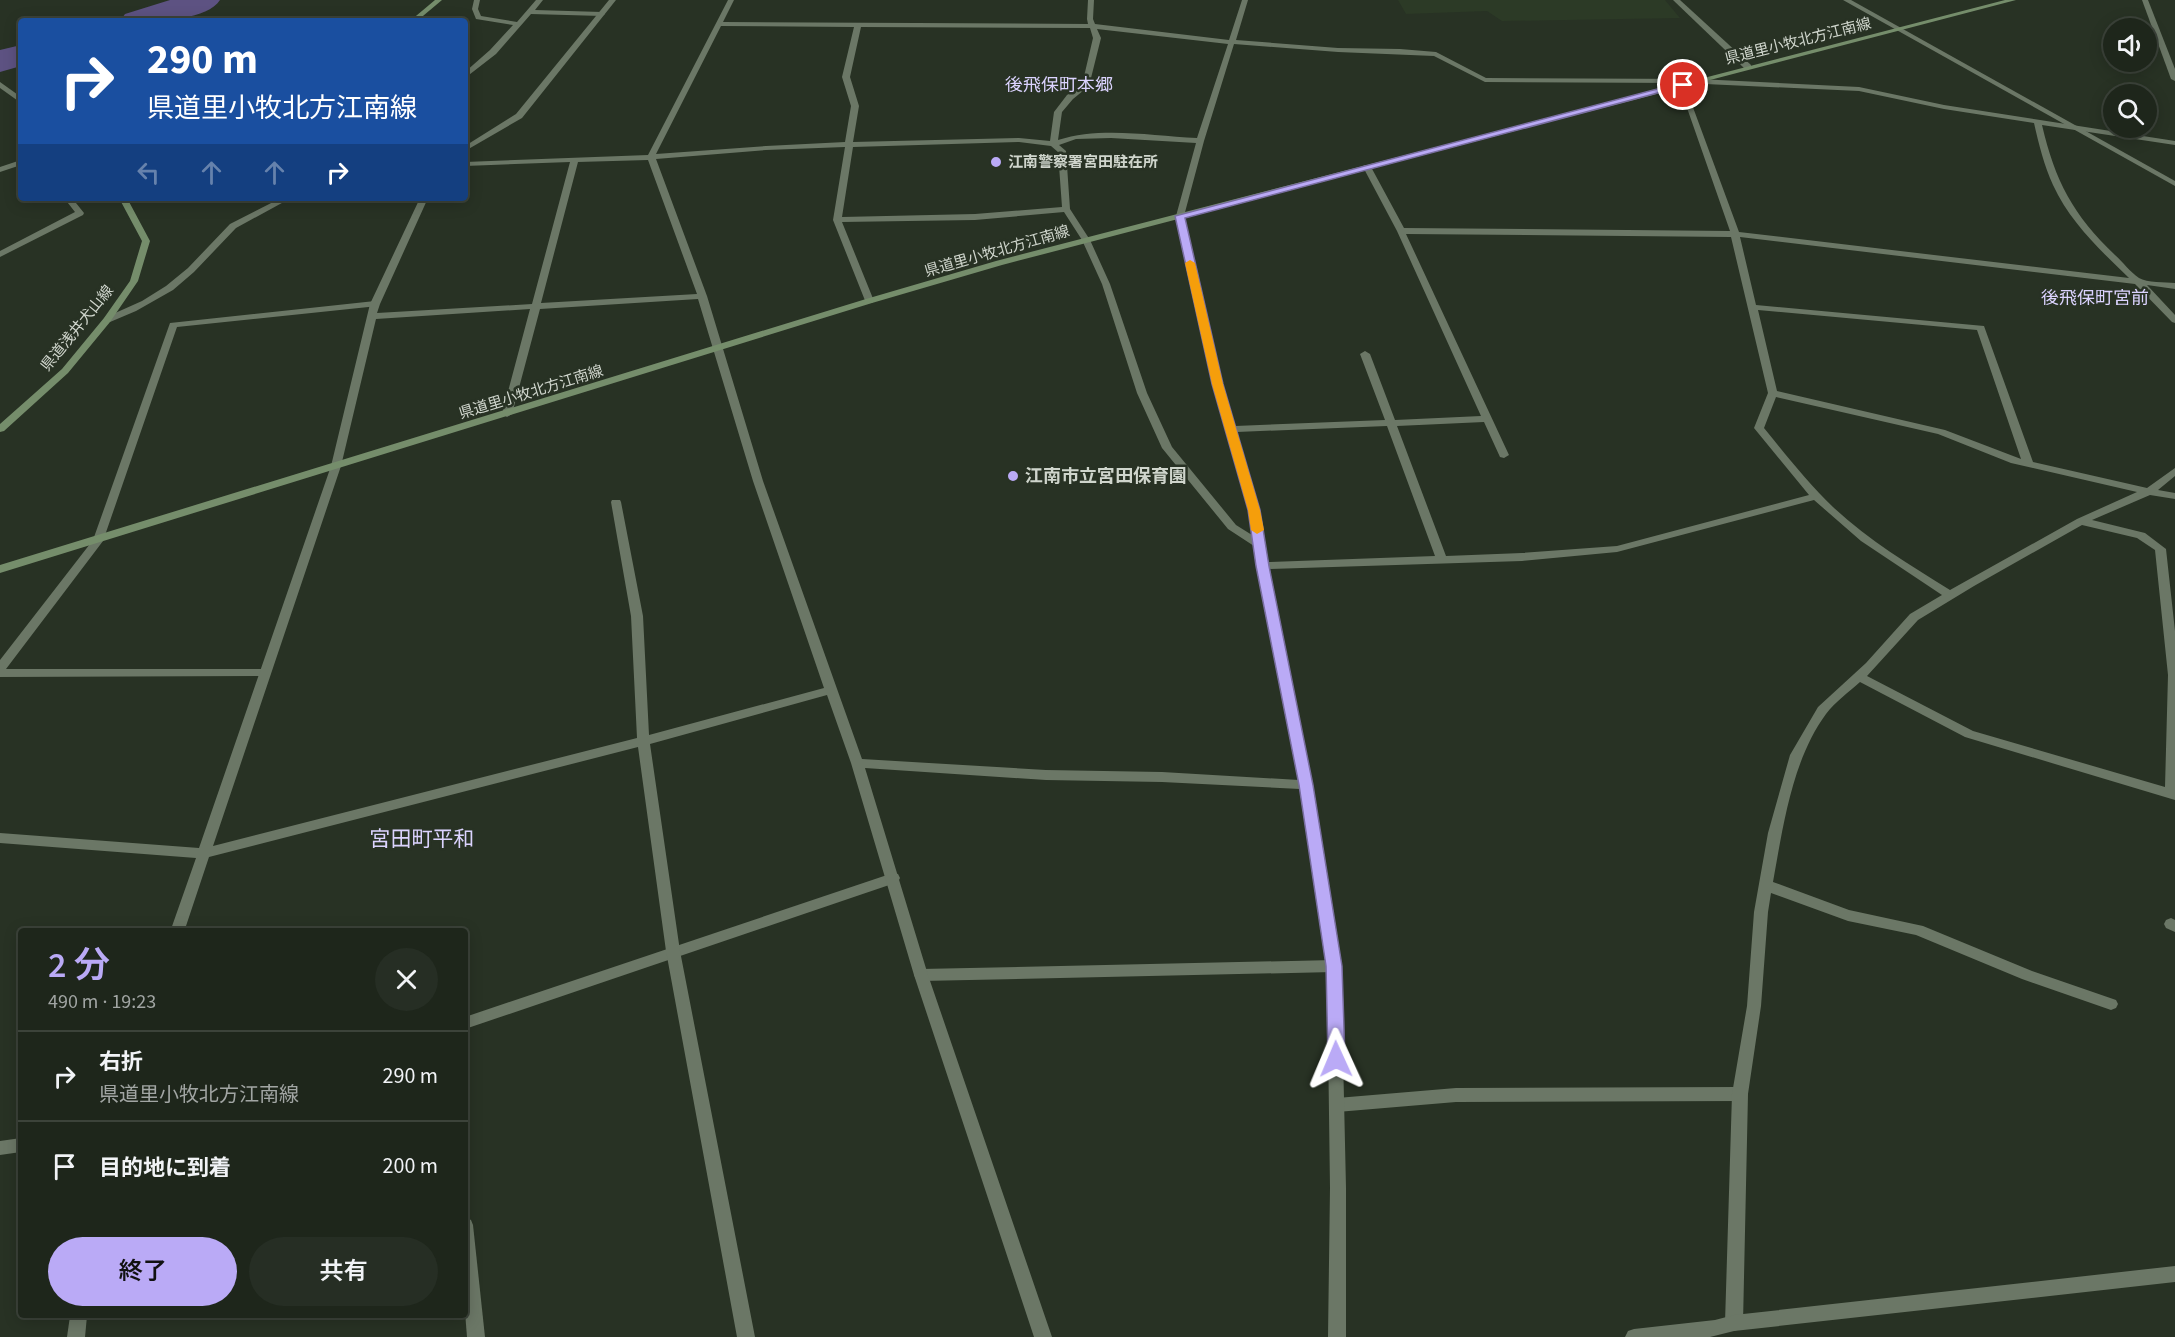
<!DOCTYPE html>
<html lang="ja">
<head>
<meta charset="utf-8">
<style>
  :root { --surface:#1e261b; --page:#262e24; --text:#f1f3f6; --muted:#a1a5a3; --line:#3c433a; --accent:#baaaf6 }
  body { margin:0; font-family:"Source Sans 3","Noto Sans JP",sans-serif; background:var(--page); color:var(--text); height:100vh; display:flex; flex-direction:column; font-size:22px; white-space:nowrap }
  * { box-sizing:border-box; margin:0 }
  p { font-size:20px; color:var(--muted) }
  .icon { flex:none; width:33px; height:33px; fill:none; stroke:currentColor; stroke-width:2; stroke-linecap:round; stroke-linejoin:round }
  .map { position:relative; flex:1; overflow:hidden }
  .sheet { position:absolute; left:18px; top:928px; width:450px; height:390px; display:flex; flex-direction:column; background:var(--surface); border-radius:6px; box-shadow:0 3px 15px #0003,0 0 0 2px var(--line) }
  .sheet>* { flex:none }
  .guide { position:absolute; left:18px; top:18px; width:450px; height:183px; border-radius:6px; box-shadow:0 3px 15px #0003,0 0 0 2px var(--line); background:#1a4fa0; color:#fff; overflow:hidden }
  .buttons { position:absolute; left:2103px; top:18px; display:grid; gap:12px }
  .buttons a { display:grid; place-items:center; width:54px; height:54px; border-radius:50%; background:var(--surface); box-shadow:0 3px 15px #0003,0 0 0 2px var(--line); font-size:30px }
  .pin { position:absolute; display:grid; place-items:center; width:51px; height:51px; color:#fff; margin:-26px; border:3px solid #fff; border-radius:50%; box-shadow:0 2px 6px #0007 }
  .me { position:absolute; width:66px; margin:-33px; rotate:359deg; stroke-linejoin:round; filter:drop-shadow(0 0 4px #0008) }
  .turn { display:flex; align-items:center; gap:21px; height:126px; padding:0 30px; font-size:27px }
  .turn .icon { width:78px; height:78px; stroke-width:2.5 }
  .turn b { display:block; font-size:42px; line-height:51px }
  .lanes { display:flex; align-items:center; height:57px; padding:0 30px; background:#0003; justify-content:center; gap:30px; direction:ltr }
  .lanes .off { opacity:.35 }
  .round { display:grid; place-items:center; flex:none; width:63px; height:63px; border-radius:32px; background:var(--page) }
  .head { display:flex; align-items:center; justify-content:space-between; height:102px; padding:0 30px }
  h1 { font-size:36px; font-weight:600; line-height:45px; color:var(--accent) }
  .button { display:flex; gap:12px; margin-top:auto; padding:12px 30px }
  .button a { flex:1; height:69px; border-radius:36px; background:var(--accent); color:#111; font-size:24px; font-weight:600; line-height:69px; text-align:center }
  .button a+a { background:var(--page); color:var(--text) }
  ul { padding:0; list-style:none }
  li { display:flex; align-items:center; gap:18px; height:90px; padding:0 30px; border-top:2px solid var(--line) }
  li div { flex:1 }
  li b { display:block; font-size:22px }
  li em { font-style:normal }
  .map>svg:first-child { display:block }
</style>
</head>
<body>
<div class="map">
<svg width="2175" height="1337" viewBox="0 0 2175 1337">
  <rect width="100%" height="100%" fill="#283224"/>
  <!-- built -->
  <polygon fill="#2c3a26" points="1398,0 1665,0 1680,18 1502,21 1487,11 1406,14"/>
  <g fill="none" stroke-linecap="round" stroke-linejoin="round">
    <!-- river -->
    <g fill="#5d5282" fill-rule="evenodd">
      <path d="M170,0H220C205,23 146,21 120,21L125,14Z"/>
      <polygon points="21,45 21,66 0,72 0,50"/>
    </g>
    <!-- service -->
    <g fill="#6b7766" fill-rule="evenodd">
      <polygon points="474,0 480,0 478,9 481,16 517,22 536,0 543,0 535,10 602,12 605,14 602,16 531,14 496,54 465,78 465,72 490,50 513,25 476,19 472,9"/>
      <polygon points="21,160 21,165 0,172 0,167"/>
      <polygon points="281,198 291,198 236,228 194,272 173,290 136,311 110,322 104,322 104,318 142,301 166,286 188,268 230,224"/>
      <polygon points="375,301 378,302 378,306 177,327 103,541 6,669 265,669 269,670 271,673 269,676 0,677 0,660 93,540 170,323"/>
      <polygon points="893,873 898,874 900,878 898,882 465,1029 465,1017"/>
      <polygon points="1334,960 1339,962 1341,966 1339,970 1334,972 921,981 916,979 914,975 916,971 921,969"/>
      <polygon points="1740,1087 1745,1089 1748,1094 1745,1099 1740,1101 1456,1102 1337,1112 1332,1110 1329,1105 1332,1100 1337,1098 1456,1088"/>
      <polygon points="21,1138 21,1152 0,1155 0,1141"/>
      <polygon points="465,1217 471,1220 473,1225 485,1337 467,1337 465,1312"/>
    </g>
    <!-- minor -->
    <g fill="#6b7766" fill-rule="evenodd">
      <polygon points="609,0 616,0 522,118 465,151 465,146 516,114"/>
      <path d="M728,0H734L723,22L1088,24L1087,19L1088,0H1094L1093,19L1095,24L1229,40L1242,0H1248L1236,40L1338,48L1400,49L1436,52L1486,78L1698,79L1859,87L1944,105L2175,141V145L2042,125C2055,181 2073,215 2115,255C2123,262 2130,272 2139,278C2147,283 2165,282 2175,283V289L2147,285L2175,315V323L2172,322L2135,284L1740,237L1756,305L1984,326L2033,462L2147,488L2175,468V476L2158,490L2175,493V499L2150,495L2092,520L2145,533L2166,549L2175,631V800L1965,737L1860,682C1849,692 1835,702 1826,714C1792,760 1783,827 1773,882L1849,910L1923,926L2032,971L2116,1000L2118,1004L2116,1008L2111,1010L2022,979L1916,935L1848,921L1771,893L1768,912L1761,1006L1748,1094L1743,1323L1740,1329L1734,1331L1728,1329L1725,1323L1732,1094L1747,1006L1754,912L1768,833L1790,755L1818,707L1866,663L1910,614L1942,595L1861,541L1814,500L1617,552L1522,561L1268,569L1312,785L1341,966L1346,1188V1337H1328L1330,1188L1327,966L1300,789L1162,782L1046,780L865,768L928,975L1052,1337H1034L914,975L851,763L827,695L650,744L680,951L755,1337H737L666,951L638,747L209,857L184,932H170L196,858L0,843V833L199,848L331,466L370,304L420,198H428L380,304L377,313L532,304L570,162L465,166V162L648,155ZM721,26L854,27L842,77L851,106L845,142L766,146L656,154ZM861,27L1090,28L1093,38L1082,85L1067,95L1054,112L1050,141L1019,138L853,142L859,106L850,77ZM1097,29L1228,44L1197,138C1152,136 1101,126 1058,140L1062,112L1073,99L1089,86L1101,38ZM1234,44L1338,52L1434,56L1485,82L1682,83L1679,85L1730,231L1404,228L1371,167L1364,165L1363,167L1397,231L1481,416L1395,420L1370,354L1365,351L1360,354L1385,420L1235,426L1223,384L1184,216L1204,141ZM1684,83L1859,91L1944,109L2034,123C2039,145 2044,165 2053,185C2070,222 2100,250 2129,278L1739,232ZM1111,138L1196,143L1176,216L1213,384L1249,510L1252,535L1236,525L1172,447L1147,393L1110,284L1090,240L1070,209L1066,151L1059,145L1076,139ZM1019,142L1051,146L1058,152L1062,207L975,214L842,217L853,147ZM845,147L833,220L866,303H872L874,301L842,222L975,220L1064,212L1082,240L1102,284L1137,393L1162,448L1228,529L1254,546L1299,780L1162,772L1046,770L862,759L763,481L707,296L656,159L766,150ZM648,160L697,294L541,303L578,162ZM1406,234L1731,237L1768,393L1754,428L1809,495L1617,546L1522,553L1446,556L1397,426L1484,422L1500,457L1504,458L1509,455ZM698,299L753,481L824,688L649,735L643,616L621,502L620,500H612L611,502L631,616L637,738L213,846L341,466L376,319L530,309L502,414L507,417L512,414L540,309ZM1758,310L1977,330L2021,459L1945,430L1777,391ZM1776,397L1938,434L2011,463L2137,492L2077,519L1950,590C1910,565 1868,540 1833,507C1809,484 1786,455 1764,428ZM1387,426L1435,556L1267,562L1259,510L1237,432ZM2082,525L2137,538L2155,550L2168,675L2165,787L1973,731L1867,676L1918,620L1974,586Z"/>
      <polygon points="1673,0 1680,0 1751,65 1751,69 1745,69"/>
      <polygon points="2142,0 2148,0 2175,69 2175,81 2171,79"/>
      <polygon points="0,82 21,97 21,103 0,88"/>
      <polygon points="64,198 72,198 84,213 83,215 0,257 0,251 75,212"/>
      <polygon points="2171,918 2175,920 2175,932 2166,928 2164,924 2166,920"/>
      <polygon points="70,1316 87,1316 85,1337 67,1337"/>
    </g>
    <!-- tertiary -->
    <g fill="#6b7766" fill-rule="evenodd">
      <polygon points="1843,0 1851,0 2175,181 2175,186"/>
      <polygon points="2175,1266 2175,1282 1734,1331 1710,1337 1625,1337 1628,1331 1634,1329 1715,1320 1734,1315"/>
    </g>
    <!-- secondary -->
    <g fill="#758d6b" fill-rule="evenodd">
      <polygon points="435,0 442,0 417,21 410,21"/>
      <polygon points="2005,0 2016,0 1002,265 872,303 0,573 0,565 866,299 996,261"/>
      <polygon points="119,198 127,198 150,241 138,281 110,322 68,373 4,431 0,432 0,424 62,369 104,318 130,281 142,241"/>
    </g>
  </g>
  <!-- route -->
  <polygon fill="#baaaf6" stroke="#796ea0" stroke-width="1.5" points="1680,83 1688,85 1185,218 1223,384 1260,510 1269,566 1313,785 1342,966 1345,1059 1342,1064 1336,1066 1330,1064 1328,1059 1326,966 1299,785 1256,566 1248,510 1212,384 1175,216"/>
  <!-- slow -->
  <polygon fill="#f59e0b" points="1190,260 1195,263 1223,384 1260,510 1264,530 1257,534 1251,530 1248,510 1212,384 1185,263"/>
  <!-- markers -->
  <g fill="#baaaf6" stroke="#283224" stroke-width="2">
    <circle cx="996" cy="162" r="6"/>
    <circle cx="1013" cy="476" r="6"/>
  </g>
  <g text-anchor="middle" stroke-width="5" stroke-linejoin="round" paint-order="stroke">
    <!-- far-street labels -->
    <g font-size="15" fill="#cfd5cc" stroke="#283224">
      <text transform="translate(1798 41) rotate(-14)" y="5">県道里小牧北方江南線</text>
      <text transform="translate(997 251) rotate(-16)" y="5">県道里小牧北方江南線</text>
      <text transform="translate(77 328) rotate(-51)" y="5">県道浅井犬山線</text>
      <text transform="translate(531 392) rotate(-17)" y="5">県道里小牧北方江南線</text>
    </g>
    <!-- far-poi labels -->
    <g font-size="15" font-weight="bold" fill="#cfd5cc" stroke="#283224" text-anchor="start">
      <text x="1008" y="167">江南警察署宮田駐在所</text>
    </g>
    <!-- far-quarter labels -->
    <g font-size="18" fill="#dbd3fe" stroke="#283224">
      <text x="1059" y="91">後飛保町本郷</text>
      <text x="2095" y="304">後飛保町宮前</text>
    </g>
    <!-- poi labels -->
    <g font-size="18" font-weight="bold" fill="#cfd5cc" stroke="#283224" text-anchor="start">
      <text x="1025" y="482">江南市立宮田保育園</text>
    </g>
    <!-- quarter labels -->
    <g font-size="21" fill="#dbd3fe" stroke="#283224">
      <text x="422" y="846">宮田町平和</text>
    </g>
  </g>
</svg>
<div class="buttons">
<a><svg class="icon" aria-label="sound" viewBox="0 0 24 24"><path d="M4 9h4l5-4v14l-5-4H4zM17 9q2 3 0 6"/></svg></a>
<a><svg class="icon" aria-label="search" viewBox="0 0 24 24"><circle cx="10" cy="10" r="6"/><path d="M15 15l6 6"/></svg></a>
</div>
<div class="pin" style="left:1683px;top:85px;background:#d93025"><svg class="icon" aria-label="arrive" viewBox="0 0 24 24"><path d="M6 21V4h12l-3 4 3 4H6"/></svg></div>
<svg class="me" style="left:1336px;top:1059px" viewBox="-20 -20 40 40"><path d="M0-17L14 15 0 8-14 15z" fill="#baaaf6" stroke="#fff" stroke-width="4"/></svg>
<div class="guide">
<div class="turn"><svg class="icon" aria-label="right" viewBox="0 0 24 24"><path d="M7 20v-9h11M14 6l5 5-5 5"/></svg><div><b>290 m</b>県道里小牧北方江南線</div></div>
<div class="lanes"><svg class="icon off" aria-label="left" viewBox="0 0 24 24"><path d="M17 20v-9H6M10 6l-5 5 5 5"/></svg><svg class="icon off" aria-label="ahead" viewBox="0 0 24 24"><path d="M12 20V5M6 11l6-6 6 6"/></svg><svg class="icon off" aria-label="ahead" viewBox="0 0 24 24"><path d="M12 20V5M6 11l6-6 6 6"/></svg><svg class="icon" aria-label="right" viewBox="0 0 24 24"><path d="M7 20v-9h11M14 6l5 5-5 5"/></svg></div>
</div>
<section class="sheet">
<div class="head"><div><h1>2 分</h1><p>490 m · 19:23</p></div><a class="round"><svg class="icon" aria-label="close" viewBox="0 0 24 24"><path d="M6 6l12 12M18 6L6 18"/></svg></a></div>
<ul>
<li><svg class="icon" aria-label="right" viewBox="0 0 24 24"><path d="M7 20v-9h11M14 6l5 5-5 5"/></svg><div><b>右折</b><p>県道里小牧北方江南線</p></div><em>290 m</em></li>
<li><svg class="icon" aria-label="arrive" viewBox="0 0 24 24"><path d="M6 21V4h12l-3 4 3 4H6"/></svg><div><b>目的地に到着</b></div><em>200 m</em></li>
</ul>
<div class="button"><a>終了</a><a>共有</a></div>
</section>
</div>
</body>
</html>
